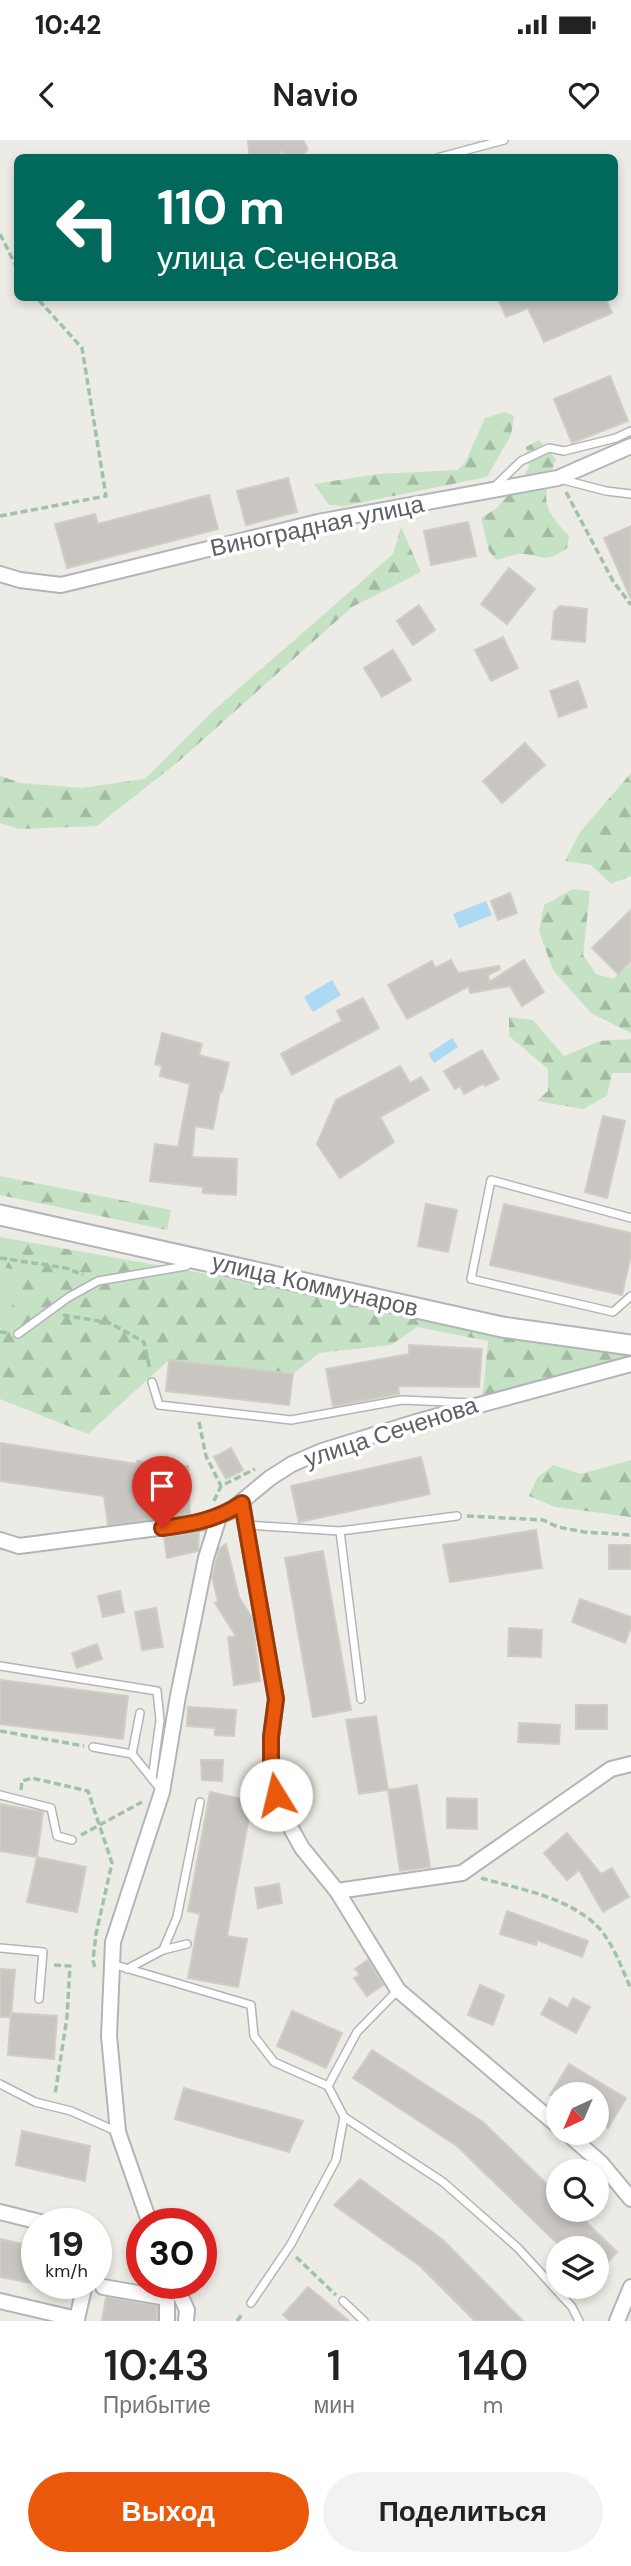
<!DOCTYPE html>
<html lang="ru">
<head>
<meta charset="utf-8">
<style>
  :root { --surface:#fff; --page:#f2f2f2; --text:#222; --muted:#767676; --accent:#ea580c }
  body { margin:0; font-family:"DM Sans",sans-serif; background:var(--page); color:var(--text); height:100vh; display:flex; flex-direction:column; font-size:26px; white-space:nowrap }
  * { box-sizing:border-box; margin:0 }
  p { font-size:23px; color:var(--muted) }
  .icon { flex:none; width:38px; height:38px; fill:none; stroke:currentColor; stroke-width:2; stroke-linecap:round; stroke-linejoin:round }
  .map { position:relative; height:2181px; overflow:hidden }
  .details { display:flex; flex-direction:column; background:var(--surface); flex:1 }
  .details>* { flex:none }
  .guide { position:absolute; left:14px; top:14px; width:604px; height:147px; border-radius:10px; box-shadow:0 4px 10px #0003; background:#00695c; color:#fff; overflow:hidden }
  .needle { width:46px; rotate:224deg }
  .tools { position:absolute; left:546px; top:1942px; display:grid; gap:14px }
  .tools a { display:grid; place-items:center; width:63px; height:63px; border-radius:50%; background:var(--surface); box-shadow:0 4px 10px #0003; font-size:35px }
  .speed { position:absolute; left:21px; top:2068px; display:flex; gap:14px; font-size:35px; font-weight:700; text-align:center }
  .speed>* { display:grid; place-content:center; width:91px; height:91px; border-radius:50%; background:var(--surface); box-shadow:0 4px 10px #0003; line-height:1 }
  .speed small { font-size:18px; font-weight:400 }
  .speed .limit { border:10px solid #d22; background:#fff; color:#111 }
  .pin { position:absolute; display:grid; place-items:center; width:60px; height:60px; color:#fff; margin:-72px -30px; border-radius:50% 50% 50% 0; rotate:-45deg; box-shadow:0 0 7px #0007 }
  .pin .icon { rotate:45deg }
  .me { position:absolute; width:77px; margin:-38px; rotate:351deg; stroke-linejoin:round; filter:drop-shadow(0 0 5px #0008) }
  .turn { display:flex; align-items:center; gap:24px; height:147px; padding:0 28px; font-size:32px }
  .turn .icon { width:91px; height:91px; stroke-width:2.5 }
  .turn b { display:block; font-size:49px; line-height:60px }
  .eta { display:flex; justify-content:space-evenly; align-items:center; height:119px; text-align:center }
  .eta b { font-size:42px; font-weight:600; line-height:49px }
  .button { display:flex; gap:14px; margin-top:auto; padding:14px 28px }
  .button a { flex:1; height:80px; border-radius:42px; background:var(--accent); color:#fff; font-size:28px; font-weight:600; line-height:80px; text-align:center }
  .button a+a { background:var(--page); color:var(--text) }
  .status { display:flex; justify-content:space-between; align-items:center; height:49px; padding:0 35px; background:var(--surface); direction:ltr }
  .status svg { height:19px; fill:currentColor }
  header { display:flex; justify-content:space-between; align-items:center; height:91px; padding:0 28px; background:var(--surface); font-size:32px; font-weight:600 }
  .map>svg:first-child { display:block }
</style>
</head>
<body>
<div class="status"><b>10:42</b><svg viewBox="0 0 49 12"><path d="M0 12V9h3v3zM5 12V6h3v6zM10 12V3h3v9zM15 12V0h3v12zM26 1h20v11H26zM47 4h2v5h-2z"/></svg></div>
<header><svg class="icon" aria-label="back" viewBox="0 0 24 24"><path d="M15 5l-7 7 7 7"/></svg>Navio<svg class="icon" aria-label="heart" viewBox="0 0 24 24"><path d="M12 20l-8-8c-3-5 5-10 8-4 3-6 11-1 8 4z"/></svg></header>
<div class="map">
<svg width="631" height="2181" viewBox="0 0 631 2181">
  <defs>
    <pattern id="forest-firs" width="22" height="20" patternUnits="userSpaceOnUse" patternTransform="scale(1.75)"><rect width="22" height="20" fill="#c5e2c4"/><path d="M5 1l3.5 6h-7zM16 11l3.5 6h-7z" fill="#a3bba3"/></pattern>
  </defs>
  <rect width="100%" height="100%" fill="#edebe5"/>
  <!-- forest -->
  <g fill="url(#forest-firs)">
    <polygon points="505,272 514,276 511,295 487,337 344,366 329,365 314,344 378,334 457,330 465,323 485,278"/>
    <path d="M539,300L556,319C543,357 539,365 569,396L567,408C545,423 547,417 524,414C516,413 505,418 496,420L489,411L481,378L497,368L525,334L529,327L526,307Z"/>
    <polygon points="401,387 421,432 352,467 179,621 97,686 19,689 0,683 0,636 21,643 81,648 145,639 213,571 393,414"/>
    <polygon points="631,633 631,736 611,744 591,725 565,721 580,692"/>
    <polygon points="573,749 590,751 583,815 596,834 613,839 631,824 631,893 591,873 553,830 539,791 544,765"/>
    <polygon points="509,877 533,880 564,916 600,901 631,899 631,933 612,933 607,956 583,969 537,961 548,951 548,929 509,896"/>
    <polygon points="0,1036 171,1070 167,1090 0,1055"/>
    <polygon points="0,1097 502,1187 631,1205 631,1224 482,1263 488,1201 417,1187 391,1205 319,1213 293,1234 169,1220 88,1294 0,1259"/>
    <polygon points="631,1320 631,1377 555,1367 529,1356 537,1338 553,1325 581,1334"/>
  </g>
  <!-- pitch -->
  <polygon fill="#c5e2c4" points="0,1127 17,1130 10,1182 0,1181"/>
  <!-- water -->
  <g fill="#add9f5">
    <polygon points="486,761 492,775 459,788 453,774"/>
    <polygon points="332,840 341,855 313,872 304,857"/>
    <polygon points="452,898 458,907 434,923 428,914"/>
  </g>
  <!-- building -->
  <g fill="#c9c6c2" stroke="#d1cdc4" stroke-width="2">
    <polygon points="248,0 303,0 308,9 300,18 288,18 282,11 274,18 256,18 249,13"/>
    <polygon points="498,158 605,158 612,173 544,202 528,168 506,177"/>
    <polygon points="610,236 628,281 572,303 554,259"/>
    <polygon points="288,338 297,372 246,385 237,351"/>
    <polygon points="209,355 218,389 67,428 55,384 95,374 98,384"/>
    <polygon points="468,382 476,416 431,425 424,391"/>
    <polygon points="631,386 631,459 604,398"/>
    <polygon points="509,428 535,449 507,484 481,464"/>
    <polygon points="419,465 435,490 413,505 397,481"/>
    <polygon points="560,466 587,469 585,502 552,499 554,472"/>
    <polygon points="503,497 518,528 491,541 475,510"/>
    <polygon points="393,510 411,540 382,557 364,528"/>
    <polygon points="578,541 587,567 559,577 550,551"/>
    <polygon points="525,603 545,625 502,663 483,641"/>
    <polygon points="510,753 517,773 498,780 491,761"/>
    <polygon points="631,770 631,821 618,834 592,808"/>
    <polygon points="451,820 458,833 499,826 500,829 488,835 489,842 524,820 544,852 522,866 510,846 470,853 469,846 407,879 388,845 432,821 435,828"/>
    <polygon points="363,858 379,888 292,935 281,914 342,881 337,871"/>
    <polygon points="162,893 202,904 199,915 229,923 222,952 220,951 213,989 195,986 192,1017 237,1019 236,1055 203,1053 203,1047 150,1041 155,1004 178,1007 190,944 160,936 162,926 155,924"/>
    <polygon points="482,910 499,939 485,946 484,943 464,954 460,946 455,949 444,931"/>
    <polygon points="400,926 410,943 421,937 429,950 380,977 394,1002 340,1038 317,1004 336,960"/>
    <polygon points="603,976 625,981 607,1058 585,1052"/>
    <polygon points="426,1064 457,1070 448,1112 418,1106"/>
    <polygon points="504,1064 631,1093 631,1114 622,1155 490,1125"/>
    <polygon points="409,1205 482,1209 479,1247 398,1246 399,1254 333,1266 326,1229 409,1214"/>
    <polygon points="169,1220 293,1234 289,1265 166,1251"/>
    <polygon points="0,1303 137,1324 137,1321 174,1327 188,1326 190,1374 108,1385 104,1356 0,1341"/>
    <polygon points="231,1308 243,1330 226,1339 214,1317"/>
    <polygon points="421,1317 430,1354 299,1382 291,1346"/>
    <polygon points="536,1390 542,1428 450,1442 443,1405"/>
    <polygon points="199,1392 198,1411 167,1418 164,1397"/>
    <polygon points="226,1404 239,1457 252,1478 260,1541 234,1545 228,1497 236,1496 215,1463 218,1461 212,1437 219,1409"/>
    <rect x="609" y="1405" width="22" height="24"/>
    <polygon points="323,1411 351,1570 313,1577 285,1418"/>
    <polygon points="120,1451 124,1472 103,1477 98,1456"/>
    <polygon points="580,1459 631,1477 631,1487 625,1503 572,1482"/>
    <polygon points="156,1468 163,1507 142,1510 135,1472"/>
    <polygon points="509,1488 542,1490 541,1517 508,1516"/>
    <polygon points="97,1504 102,1519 77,1528 72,1513"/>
    <polygon points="0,1540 128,1556 123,1599 0,1584"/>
    <rect x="576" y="1565" width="31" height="24"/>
    <polygon points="188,1567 236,1570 234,1596 215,1595 215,1588 187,1586"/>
    <polygon points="376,1576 388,1650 359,1654 346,1580"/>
    <polygon points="519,1583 560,1585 559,1604 518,1602"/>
    <polygon points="201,1620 223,1620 222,1641 202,1640"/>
    <polygon points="417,1645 430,1727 400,1731 388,1650"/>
    <polygon points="210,1652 252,1661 227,1796 247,1799 238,1847 188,1838 200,1774 188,1771"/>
    <polygon points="447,1658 477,1659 477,1689 447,1688"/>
    <polygon points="0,1664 43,1672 37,1717 0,1711"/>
    <polygon points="567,1693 601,1734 612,1728 629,1757 603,1772 579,1730 567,1740 544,1713"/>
    <polygon points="37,1717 86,1727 77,1772 27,1762"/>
    <polygon points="279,1744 282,1763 258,1768 255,1748"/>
    <polygon points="507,1771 588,1801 582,1817 537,1800 536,1805 500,1794"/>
    <polygon points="368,1820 383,1845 367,1856 354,1838 360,1835 355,1829"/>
    <polygon points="0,1829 15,1830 11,1877 0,1877"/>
    <polygon points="480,1845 504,1855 493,1885 468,1875"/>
    <polygon points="550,1858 568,1868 573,1858 590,1867 576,1893 541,1874"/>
    <polygon points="292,1871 342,1893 326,1928 277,1906"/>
    <polygon points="11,1873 57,1876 54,1919 8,1915"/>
    <polygon points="372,1910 483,1982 558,2055 558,2070 574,2070 617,2112 597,2134 597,2109 563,2109 457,2006 353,1938"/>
    <polygon points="569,1924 626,1958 608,1988 597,1981 597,1955 550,1955"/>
    <polygon points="184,1948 303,1981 289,2012 175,1979"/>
    <polygon points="22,1991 90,2006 85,2041 16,2025"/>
    <polygon points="360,2039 443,2100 523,2181 475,2181 420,2126 334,2065"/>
    <polygon points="0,2099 37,2107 37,2144 0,2137"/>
    <polygon points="308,2147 349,2181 290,2181 283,2175"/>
    <polygon points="106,2157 157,2166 157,2181 102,2181"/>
  </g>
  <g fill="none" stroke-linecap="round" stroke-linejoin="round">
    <defs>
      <g id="lane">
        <polyline points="437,18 504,0"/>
        <polyline points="560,339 606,351 631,354"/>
        <polyline points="493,348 521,321 549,308 564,311 616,298 631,291"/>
        <polyline points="631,1078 491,1040 471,1139 613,1172 631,1156"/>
        <polyline points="18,1194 69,1157 98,1141 186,1126 194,1120"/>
        <polyline points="152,1242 159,1265 291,1280 402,1260 471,1263"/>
        <polyline points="246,1385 340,1391 457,1376"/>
        <polyline points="340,1391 361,1559"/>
        <polyline points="0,1526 157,1551 160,1580 152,1639"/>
        <polyline points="93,1607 132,1614 162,1651"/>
        <polyline points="132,1614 140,1573"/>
        <polyline points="0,1655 51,1668 57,1696 72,1700"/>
        <polyline points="0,1808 43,1812 39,1859"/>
        <polyline points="163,1810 187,1804"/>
        <polyline points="112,1824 251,1865 254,1896 274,1922 328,1946"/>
        <polyline points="127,1829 163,1810 177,1777 200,1662"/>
        <polyline points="398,1850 357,1892 328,1946 344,1977 443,2042 518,2108 572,2167 579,2181"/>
        <polyline points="0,1944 35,1962 71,1971 118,1992"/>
        <polyline points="343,2161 364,2181"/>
        <polyline points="251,2163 291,2104 336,2020 344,1977"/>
      </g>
      <g id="street">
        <polyline points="0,434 20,440 61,445 318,382 558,338 631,306"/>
        <polyline points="242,1363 276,1559 271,1597 271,1638 282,1672 302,1708 337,1751 398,1850 558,1986"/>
        <polyline points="0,1400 19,1406 204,1382 229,1372 270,1338 292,1324 322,1311 416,1282 631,1224"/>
        <polyline points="337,1751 462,1733 611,1629 631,1624"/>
        <polyline points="567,1993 601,2023 631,2059"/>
        <polyline points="0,2072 48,2084"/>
        <polyline points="150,2084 118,1992 109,1896 113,1802 162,1652 178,1556 206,1418 219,1377"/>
        <polyline points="175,2144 187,2170 186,2181"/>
        <polyline points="103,2147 167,2158 167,2181"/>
        <polyline points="0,2161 77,2179 85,2144"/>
        <polyline points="617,2181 631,2147"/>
      </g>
      <polyline id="secondary" points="0,1075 502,1187 631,1205"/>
    </defs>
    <!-- lane casing -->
    <use href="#lane" stroke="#b2b5b8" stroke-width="10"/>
    <!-- street casing -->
    <use href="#street" stroke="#b2b5b8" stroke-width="18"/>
    <!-- secondary casing -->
    <use href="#secondary" stroke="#b1b4b8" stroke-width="23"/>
    <!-- path -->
    <g stroke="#9ec3a7" stroke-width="3.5" stroke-dasharray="7 3.5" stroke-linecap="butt">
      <polyline points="0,94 18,130"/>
      <polyline points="566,352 613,441 631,465"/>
      <polyline points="0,376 106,356 82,208 37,158"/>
      <polyline points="0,1118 66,1128 83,1135"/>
      <polyline points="63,1175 110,1183 144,1202 150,1230"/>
      <polyline points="0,1192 9,1193"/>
      <polyline points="199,1282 206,1316 221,1346"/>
      <polyline points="214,1361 221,1346 255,1329"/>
      <polyline points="467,1376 543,1380 558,1387 584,1392 631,1395"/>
      <polyline points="0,1591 84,1606"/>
      <polyline points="21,1650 22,1641 32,1638 88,1651 112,1723 96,1794 93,1820 95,1829"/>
      <polyline points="81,1695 142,1662"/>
      <path d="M481,1738C519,1749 568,1757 597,1786C613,1802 622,1829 631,1849"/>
      <polyline points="54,1825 70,1826 67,1877 55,1955"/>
      <polyline points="296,2117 336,2155"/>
      <polyline points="237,2181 243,2173"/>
    </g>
    <!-- lane -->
    <use href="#lane" stroke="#fff" stroke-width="7"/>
    <!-- street -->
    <use href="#street" stroke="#fff" stroke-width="14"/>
    <!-- secondary -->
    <use href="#secondary" stroke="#fff" stroke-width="19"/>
  </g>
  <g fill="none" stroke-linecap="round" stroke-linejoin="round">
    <defs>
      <path id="route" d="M162,1388C192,1384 217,1380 242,1363L276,1559L271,1597V1638L276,1655"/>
    </defs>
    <!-- route casing -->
    <use href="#route" stroke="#983908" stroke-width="18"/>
    <!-- route -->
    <use href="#route" stroke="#ea580c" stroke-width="12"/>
  </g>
  <g text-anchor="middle" stroke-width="7" stroke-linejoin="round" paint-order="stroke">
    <!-- street labels -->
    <g font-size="24" fill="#5d6064" stroke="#fff">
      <text transform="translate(317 386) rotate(-12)" y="8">Виноградная улица</text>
      <text transform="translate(315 1145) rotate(13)" y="8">улица Коммунаров</text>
      <text transform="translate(391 1292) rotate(-18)" y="8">улица Сеченова</text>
    </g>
  </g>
</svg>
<div class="tools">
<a><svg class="needle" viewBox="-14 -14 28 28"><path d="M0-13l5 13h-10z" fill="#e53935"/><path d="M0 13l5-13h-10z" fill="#767676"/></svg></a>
<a><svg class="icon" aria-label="search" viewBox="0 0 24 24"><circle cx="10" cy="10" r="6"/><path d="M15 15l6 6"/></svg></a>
<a><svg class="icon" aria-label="layers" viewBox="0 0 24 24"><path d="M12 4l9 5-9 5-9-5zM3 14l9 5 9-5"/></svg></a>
</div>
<div class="speed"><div>19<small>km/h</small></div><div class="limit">30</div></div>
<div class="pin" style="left:162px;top:1388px;background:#d93025"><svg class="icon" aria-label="arrive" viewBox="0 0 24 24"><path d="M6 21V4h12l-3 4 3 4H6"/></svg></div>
<svg class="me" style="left:276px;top:1655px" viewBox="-20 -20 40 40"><circle r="19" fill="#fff"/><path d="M0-13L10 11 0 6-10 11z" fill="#ea580c"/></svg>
<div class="guide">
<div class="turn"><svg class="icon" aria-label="left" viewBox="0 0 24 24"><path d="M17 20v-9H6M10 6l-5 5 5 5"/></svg><div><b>110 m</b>улица Сеченова</div></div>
</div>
</div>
<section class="details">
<div class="eta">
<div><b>10:43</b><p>Прибытие</p></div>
<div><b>1</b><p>мин</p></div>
<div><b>140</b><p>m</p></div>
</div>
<div class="button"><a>Выход</a><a>Поделиться</a></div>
</section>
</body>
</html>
